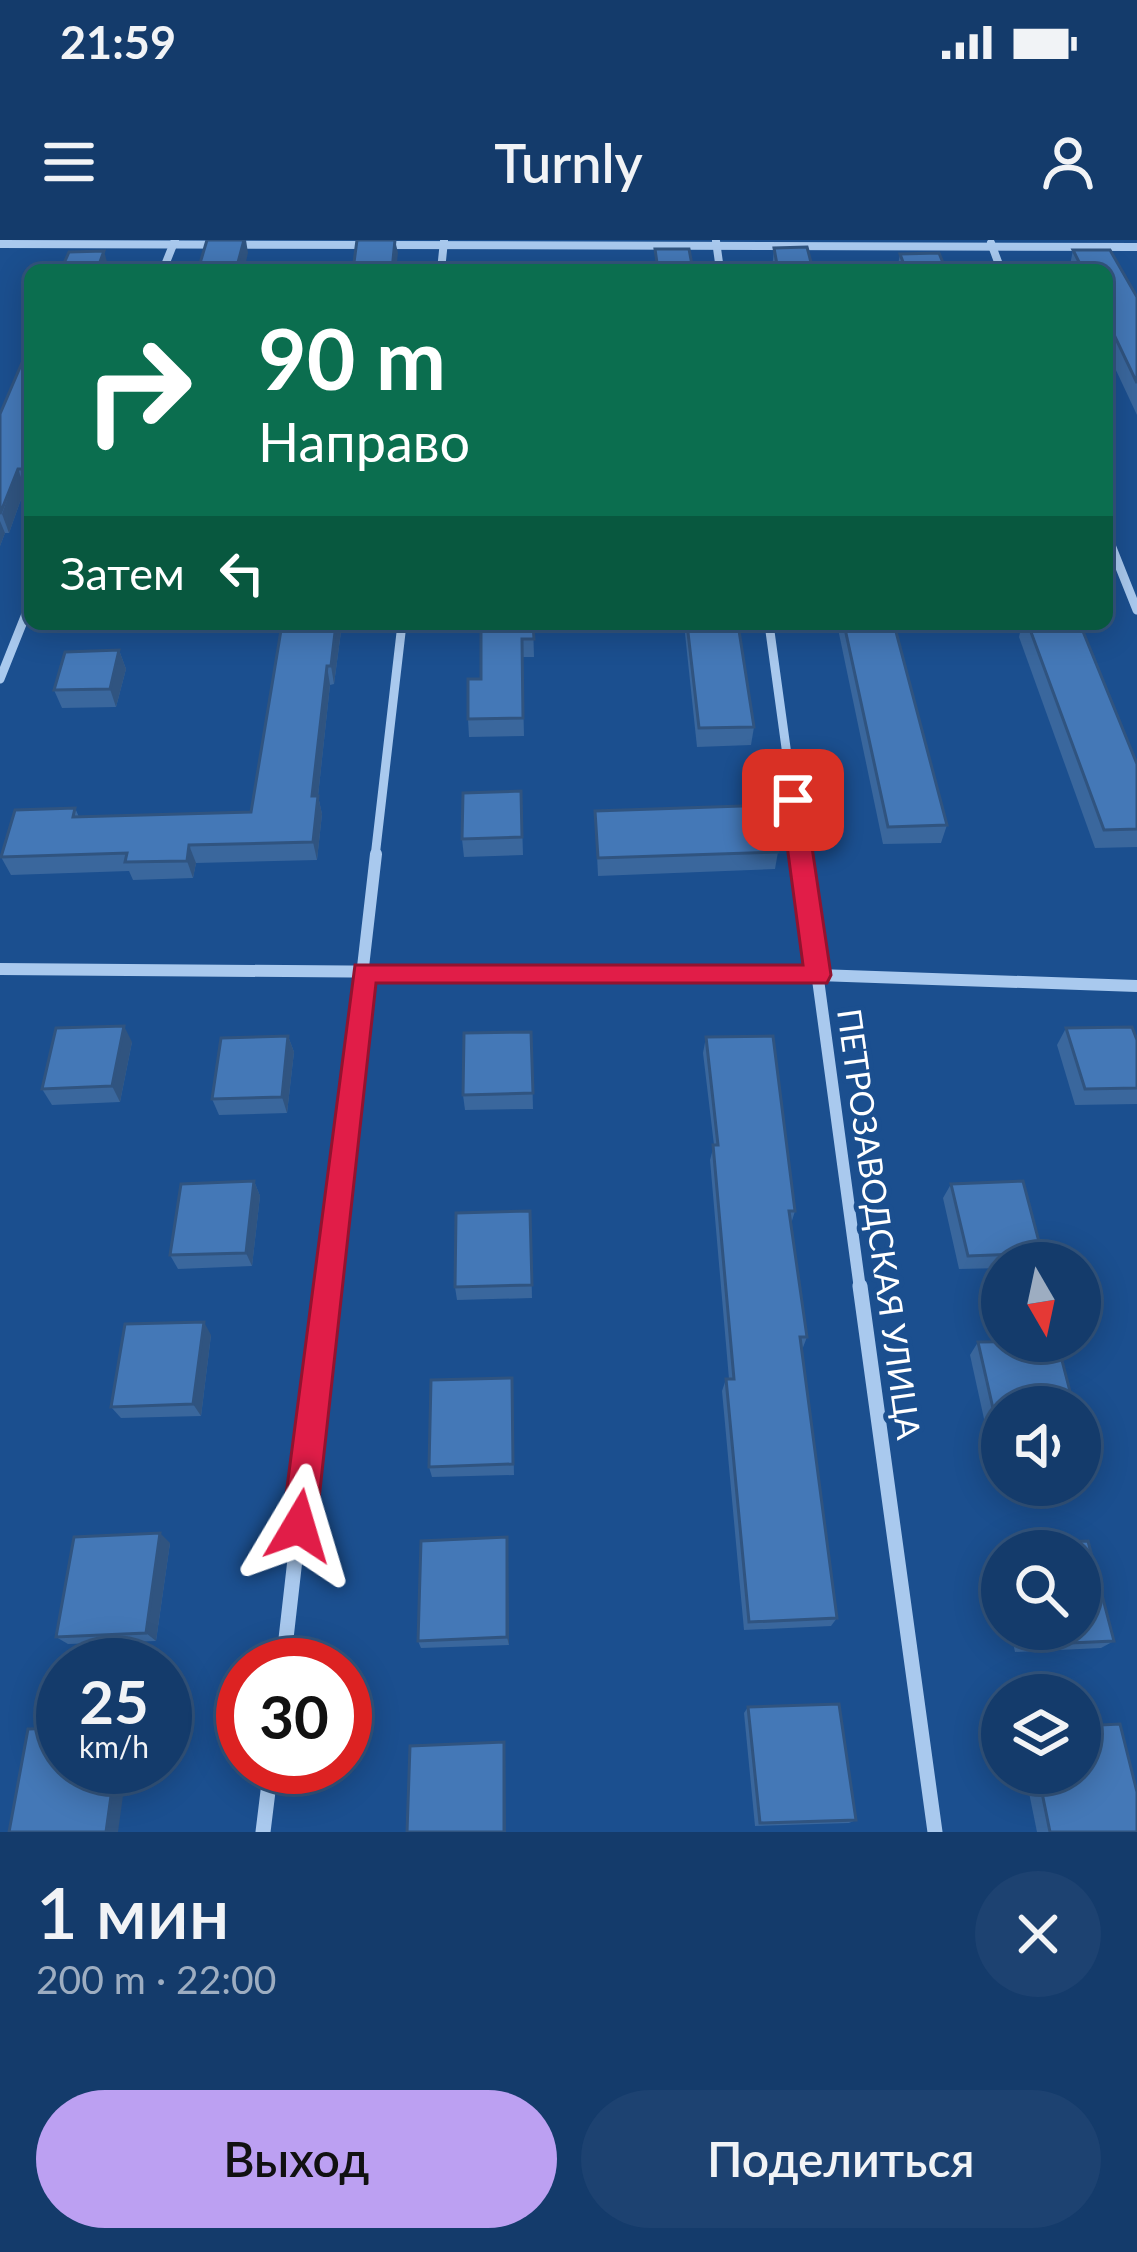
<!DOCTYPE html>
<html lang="ru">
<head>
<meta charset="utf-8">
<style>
  :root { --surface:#143b6b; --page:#1d4271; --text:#f1f3f6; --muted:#9dadc1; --line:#33557e; --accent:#bca0f2 }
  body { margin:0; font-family:Lato,sans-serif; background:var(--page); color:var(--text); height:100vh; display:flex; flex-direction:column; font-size:45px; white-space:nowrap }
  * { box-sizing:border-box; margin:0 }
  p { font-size:39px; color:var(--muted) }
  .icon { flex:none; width:66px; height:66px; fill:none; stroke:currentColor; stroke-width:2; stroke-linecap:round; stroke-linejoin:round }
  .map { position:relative; height:1592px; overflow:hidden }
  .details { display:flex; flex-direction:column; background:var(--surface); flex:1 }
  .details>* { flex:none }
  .top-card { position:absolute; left:24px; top:24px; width:1089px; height:366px; border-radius:18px; box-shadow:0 6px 30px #0003,0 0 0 3px var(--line); background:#0b6e4f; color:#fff; overflow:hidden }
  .needle { width:78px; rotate:171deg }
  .tools { position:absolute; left:981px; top:1002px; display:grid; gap:24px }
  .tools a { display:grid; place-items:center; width:120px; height:120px; border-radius:50%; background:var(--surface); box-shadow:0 6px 30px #0003,0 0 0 3px var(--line); font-size:60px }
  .speed { position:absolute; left:36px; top:1398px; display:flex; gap:24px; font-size:60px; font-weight:700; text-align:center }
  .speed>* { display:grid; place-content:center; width:156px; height:156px; border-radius:50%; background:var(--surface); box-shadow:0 6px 30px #0003,0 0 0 3px var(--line); line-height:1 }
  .speed small { font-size:30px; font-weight:400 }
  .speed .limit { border:18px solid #d22; background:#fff; color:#111 }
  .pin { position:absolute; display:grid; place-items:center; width:102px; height:102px; color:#fff; margin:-51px; border-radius:24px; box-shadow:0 6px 18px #0006 }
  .me { position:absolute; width:132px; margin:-66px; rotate:7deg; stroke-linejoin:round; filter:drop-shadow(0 0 9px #0008) }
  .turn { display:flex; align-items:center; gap:42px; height:252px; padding:0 36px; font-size:54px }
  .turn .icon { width:156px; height:156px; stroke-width:2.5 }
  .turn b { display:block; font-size:84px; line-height:102px }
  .then { display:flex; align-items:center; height:114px; padding:0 36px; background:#0003; gap:24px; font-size:45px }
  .round { display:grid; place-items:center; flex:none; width:126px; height:126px; border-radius:63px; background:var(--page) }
  .overview { display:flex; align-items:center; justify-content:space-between; height:204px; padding:0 36px }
  h1 { font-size:72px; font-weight:600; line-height:90px }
  .cta { display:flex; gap:24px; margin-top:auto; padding:24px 36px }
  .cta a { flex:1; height:138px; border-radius:72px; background:var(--accent); color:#111; font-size:48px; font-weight:600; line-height:138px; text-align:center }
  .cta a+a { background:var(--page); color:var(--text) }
  .status { display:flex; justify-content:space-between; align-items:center; height:84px; padding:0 60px; background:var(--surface); direction:ltr }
  .status svg { height:33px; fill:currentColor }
  header { display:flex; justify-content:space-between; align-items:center; height:156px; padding:0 36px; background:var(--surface); font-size:54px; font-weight:600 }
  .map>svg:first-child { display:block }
</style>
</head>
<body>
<div class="status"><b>21:59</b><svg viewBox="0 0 49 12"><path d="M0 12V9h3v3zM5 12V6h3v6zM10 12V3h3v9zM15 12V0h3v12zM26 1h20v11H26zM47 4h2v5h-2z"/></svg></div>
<header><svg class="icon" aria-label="menu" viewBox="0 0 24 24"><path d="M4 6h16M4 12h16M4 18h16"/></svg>Turnly<svg class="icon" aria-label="person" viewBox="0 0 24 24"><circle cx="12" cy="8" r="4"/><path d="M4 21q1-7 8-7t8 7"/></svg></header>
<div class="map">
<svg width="1137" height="1592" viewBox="0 0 1137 1592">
  <rect width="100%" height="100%" fill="#1b4f8f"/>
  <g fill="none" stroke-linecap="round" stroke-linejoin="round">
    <!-- street-far3 -->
    <g stroke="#a9c9ee" stroke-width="8">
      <polyline points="716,1 720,30"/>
      <polyline points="991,3 1001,30"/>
      <polyline points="0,4 1137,7"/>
      <polyline points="163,30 175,0"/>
      <polyline points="441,30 444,1"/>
    </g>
    <!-- street-far2 -->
    <g stroke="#a9c9ee" stroke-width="9">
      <polyline points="1107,295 1137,370"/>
      <polyline points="769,384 801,617"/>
      <polyline points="0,439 30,364"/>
      <polyline points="375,617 402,384"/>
    </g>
    <!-- street-far1 -->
    <g stroke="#a9c9ee" stroke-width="12">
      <polyline points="801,614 860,1049"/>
      <polyline points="0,729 818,735 1137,746"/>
      <polyline points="326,1049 376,614"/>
    </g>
    <!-- street -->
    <g stroke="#a9c9ee" stroke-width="15">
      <polyline points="860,1046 935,1592"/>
      <polyline points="283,1425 326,1046"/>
      <polyline points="263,1592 271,1527"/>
    </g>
  </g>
  <!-- wall -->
  <g fill="#3a679d">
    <polygon points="774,8 813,30 772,30"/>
    <polygon points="1073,10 1110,10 1137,57 1137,175 1107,111 1107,30 1069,30"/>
    <polygon points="900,14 946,30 897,30"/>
    <polygon points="30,104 30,248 25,248 9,293 5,293 0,306 0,174"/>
    <polygon points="342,384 334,444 330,445 318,556 322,574 317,620 196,623 193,638 133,640 129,631 11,635 1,617 75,568 79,577 251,572"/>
    <polygon points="533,384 534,417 522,417 524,496 469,497 468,479 481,439"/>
    <polygon points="684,384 738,384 754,487 751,505 697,507"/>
    <polygon points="837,384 894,384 947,585 941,603 883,604"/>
    <polygon points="1022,384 1080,384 1137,524 1137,607 1095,608 1019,397"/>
    <polygon points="119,410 126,429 116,467 62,468 54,450"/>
    <polygon points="521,551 523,615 464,617 462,599"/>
    <polygon points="595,571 778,612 775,629 598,636"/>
    <polygon points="1066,788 1137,800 1137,864 1075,865 1057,805"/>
    <polygon points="531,792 533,869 465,870 463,855"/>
    <polygon points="288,796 294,812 287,873 219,875 212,859"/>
    <polygon points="706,797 795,971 791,984 807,1097 802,1110 837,1378 831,1386 744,1390 722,1151 726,1139 729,1139 710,920 714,905 703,813"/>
    <polygon points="132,802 120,862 52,865 42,849"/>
    <polygon points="254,941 260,956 252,1026 178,1029 170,1015"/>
    <polygon points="951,944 1042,1013 1035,1023 1002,1023 1002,1028 959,1029 943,958"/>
    <polygon points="530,971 532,1058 457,1060 455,1047"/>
    <polygon points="211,1095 201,1176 121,1178 111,1167"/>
    <polygon points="978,1102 1002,1167 1002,1197 988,1197 970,1115"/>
    <polygon points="512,1138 514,1235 432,1237 429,1227"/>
    <polygon points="507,1297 509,1405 421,1408 418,1401"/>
    <polygon points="1088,1301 1114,1401 1101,1408 1015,1412 1010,1389 1080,1389 1080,1311 1002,1311 1002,1353 993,1313 1003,1304"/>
    <polygon points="170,1303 156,1401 68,1404 56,1397"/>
    <polygon points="748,1467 856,1580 849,1583 755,1586 744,1473"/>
    <polygon points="1025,1533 1080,1533 1137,1592 1037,1592"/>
  </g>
  <!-- shaded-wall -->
  <g fill="#305480">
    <polygon points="244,0 246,0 248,13 244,30 236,30"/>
    <polygon points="395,0 398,13 396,30 392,30"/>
    <polygon points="104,11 109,29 97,30"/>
    <polygon points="30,211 30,248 23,229"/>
    <polygon points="18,229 25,248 9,293 2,274"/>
    <polygon points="0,281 5,293 0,306"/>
    <polygon points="336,384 342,384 334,444 331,426"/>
    <polygon points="119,410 126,429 116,467 110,449"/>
    <polygon points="327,426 330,445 318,556 322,574 317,620 313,602 312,556"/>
    <polygon points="189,605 196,623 193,638 187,621"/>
    <polygon points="124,786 132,802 120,862 112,846"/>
    <polygon points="288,796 294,812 287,873 282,857"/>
    <polygon points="254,941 260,956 252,1026 246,1013"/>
    <polygon points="204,1082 211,1095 201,1176 193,1164"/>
    <polygon points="160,1293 170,1303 156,1401 146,1393"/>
    <polygon points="507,1297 508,1306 509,1405 507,1397"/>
    <polygon points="504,1502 505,1507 506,1592 504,1592"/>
    <polygon points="115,1527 127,1527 118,1592 106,1592"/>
  </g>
  <!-- building -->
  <g fill="#4478b7" stroke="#305480" stroke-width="3">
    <polygon points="207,0 244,0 236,30 198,30"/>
    <polygon points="357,0 395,0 392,30 353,30"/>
    <polygon points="807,7 813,30 778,30 774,8"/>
    <polygon points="655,9 689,9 693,30 658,30"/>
    <polygon points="1073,10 1110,10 1137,57 1137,143 1107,80 1107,30 1083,30"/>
    <polygon points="104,11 97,30 61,30 69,12"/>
    <polygon points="939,13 946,30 906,30 900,14"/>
    <polygon points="540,27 540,30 503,30 503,28"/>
    <polygon points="30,104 30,211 23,229 18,229 0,274 0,174"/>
    <polygon points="282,384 336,384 331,426 327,426 312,556 318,556 313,602 189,605 187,621 125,622 127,613 1,617 15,570 75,568 73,577 251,572"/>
    <polygon points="481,384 533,384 534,399 522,399 523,478 468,479 468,439 481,439"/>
    <polygon points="687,384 738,384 754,487 699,488"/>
    <polygon points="844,384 894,384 947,585 888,587"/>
    <polygon points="1028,384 1080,384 1137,524 1137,589 1104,590"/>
    <polygon points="119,410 110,449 54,450 65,412"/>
    <polygon points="521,551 522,597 462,599 463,553"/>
    <polygon points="770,565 778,612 598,618 595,571"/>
    <polygon points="124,786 112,846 42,849 56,788"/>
    <polygon points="1132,787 1137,800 1137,848 1085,849 1066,788"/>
    <polygon points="531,792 533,853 463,855 464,793"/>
    <polygon points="288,796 282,857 212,859 221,798"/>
    <polygon points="773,796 795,971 789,971 807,1097 800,1097 837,1378 749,1382 726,1139 734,1139 713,905 718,905 706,797"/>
    <polygon points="254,941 246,1013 170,1015 181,944"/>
    <polygon points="1023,941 1042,1013 968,1016 951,944"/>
    <polygon points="530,971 532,1045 455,1047 456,973"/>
    <polygon points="204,1082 193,1164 111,1167 125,1084"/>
    <polygon points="1057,1101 1074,1167 1002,1167 1002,1186 997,1186 978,1102"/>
    <polygon points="512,1138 513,1224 429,1227 431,1140"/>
    <polygon points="160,1293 146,1393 56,1397 74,1297"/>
    <polygon points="507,1297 507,1397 418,1401 421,1301"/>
    <polygon points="1088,1301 1114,1401 1025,1405 1022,1389 1080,1389 1080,1311 1005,1311 1003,1304"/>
    <polygon points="839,1464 856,1580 760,1583 748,1467"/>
    <polygon points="1120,1484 1137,1552 1137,1592 1050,1592 1038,1533 1080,1533 1080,1486"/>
    <polygon points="63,1488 63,1527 115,1527 106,1592 9,1592 28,1489"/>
    <polygon points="504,1502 504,1592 407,1592 410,1506"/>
  </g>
  <!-- route -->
  <polygon fill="#e11d48" stroke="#92132f" stroke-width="3" points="793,551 805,560 831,735 827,743 376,743 316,1286 311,1299 299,1304 287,1299 282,1286 355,725 803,725 781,560"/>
  <g text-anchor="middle" stroke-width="10" stroke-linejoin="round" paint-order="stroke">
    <!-- street labels -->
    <g font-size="33" fill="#fff" stroke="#1b4f8f">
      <text transform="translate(879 984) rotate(82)" y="12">ПЕТРОЗАВОДСКАЯ УЛИЦА</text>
    </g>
  </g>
</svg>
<div class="tools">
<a><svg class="needle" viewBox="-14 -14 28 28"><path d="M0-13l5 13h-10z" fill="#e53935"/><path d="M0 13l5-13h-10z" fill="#9dadc1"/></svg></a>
<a><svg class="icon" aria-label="sound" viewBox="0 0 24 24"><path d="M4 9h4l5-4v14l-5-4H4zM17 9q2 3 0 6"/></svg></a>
<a><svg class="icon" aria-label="search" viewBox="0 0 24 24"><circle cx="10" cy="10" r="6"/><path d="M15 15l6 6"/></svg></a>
<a><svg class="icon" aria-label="layers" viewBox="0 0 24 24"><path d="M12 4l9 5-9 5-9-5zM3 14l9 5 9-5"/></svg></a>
</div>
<div class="speed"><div>25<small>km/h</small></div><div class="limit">30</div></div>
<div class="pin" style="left:793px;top:560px;background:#d93025"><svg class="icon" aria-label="arrive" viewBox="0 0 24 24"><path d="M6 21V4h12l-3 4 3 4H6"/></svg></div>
<svg class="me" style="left:299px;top:1286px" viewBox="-20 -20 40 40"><path d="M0-17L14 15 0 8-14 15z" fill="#e11d48" stroke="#fff" stroke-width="4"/></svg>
<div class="top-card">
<div class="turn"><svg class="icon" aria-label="right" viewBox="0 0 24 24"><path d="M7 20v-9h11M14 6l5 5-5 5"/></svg><div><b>90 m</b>Направо</div></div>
<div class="then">Затем<svg class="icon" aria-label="left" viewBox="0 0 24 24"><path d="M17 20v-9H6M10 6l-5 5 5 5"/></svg></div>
</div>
</div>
<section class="details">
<div class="overview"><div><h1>1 мин</h1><p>200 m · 22:00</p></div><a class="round"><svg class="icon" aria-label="close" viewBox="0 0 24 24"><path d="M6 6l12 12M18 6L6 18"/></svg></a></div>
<div class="cta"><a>Выход</a><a>Поделиться</a></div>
</section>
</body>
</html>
